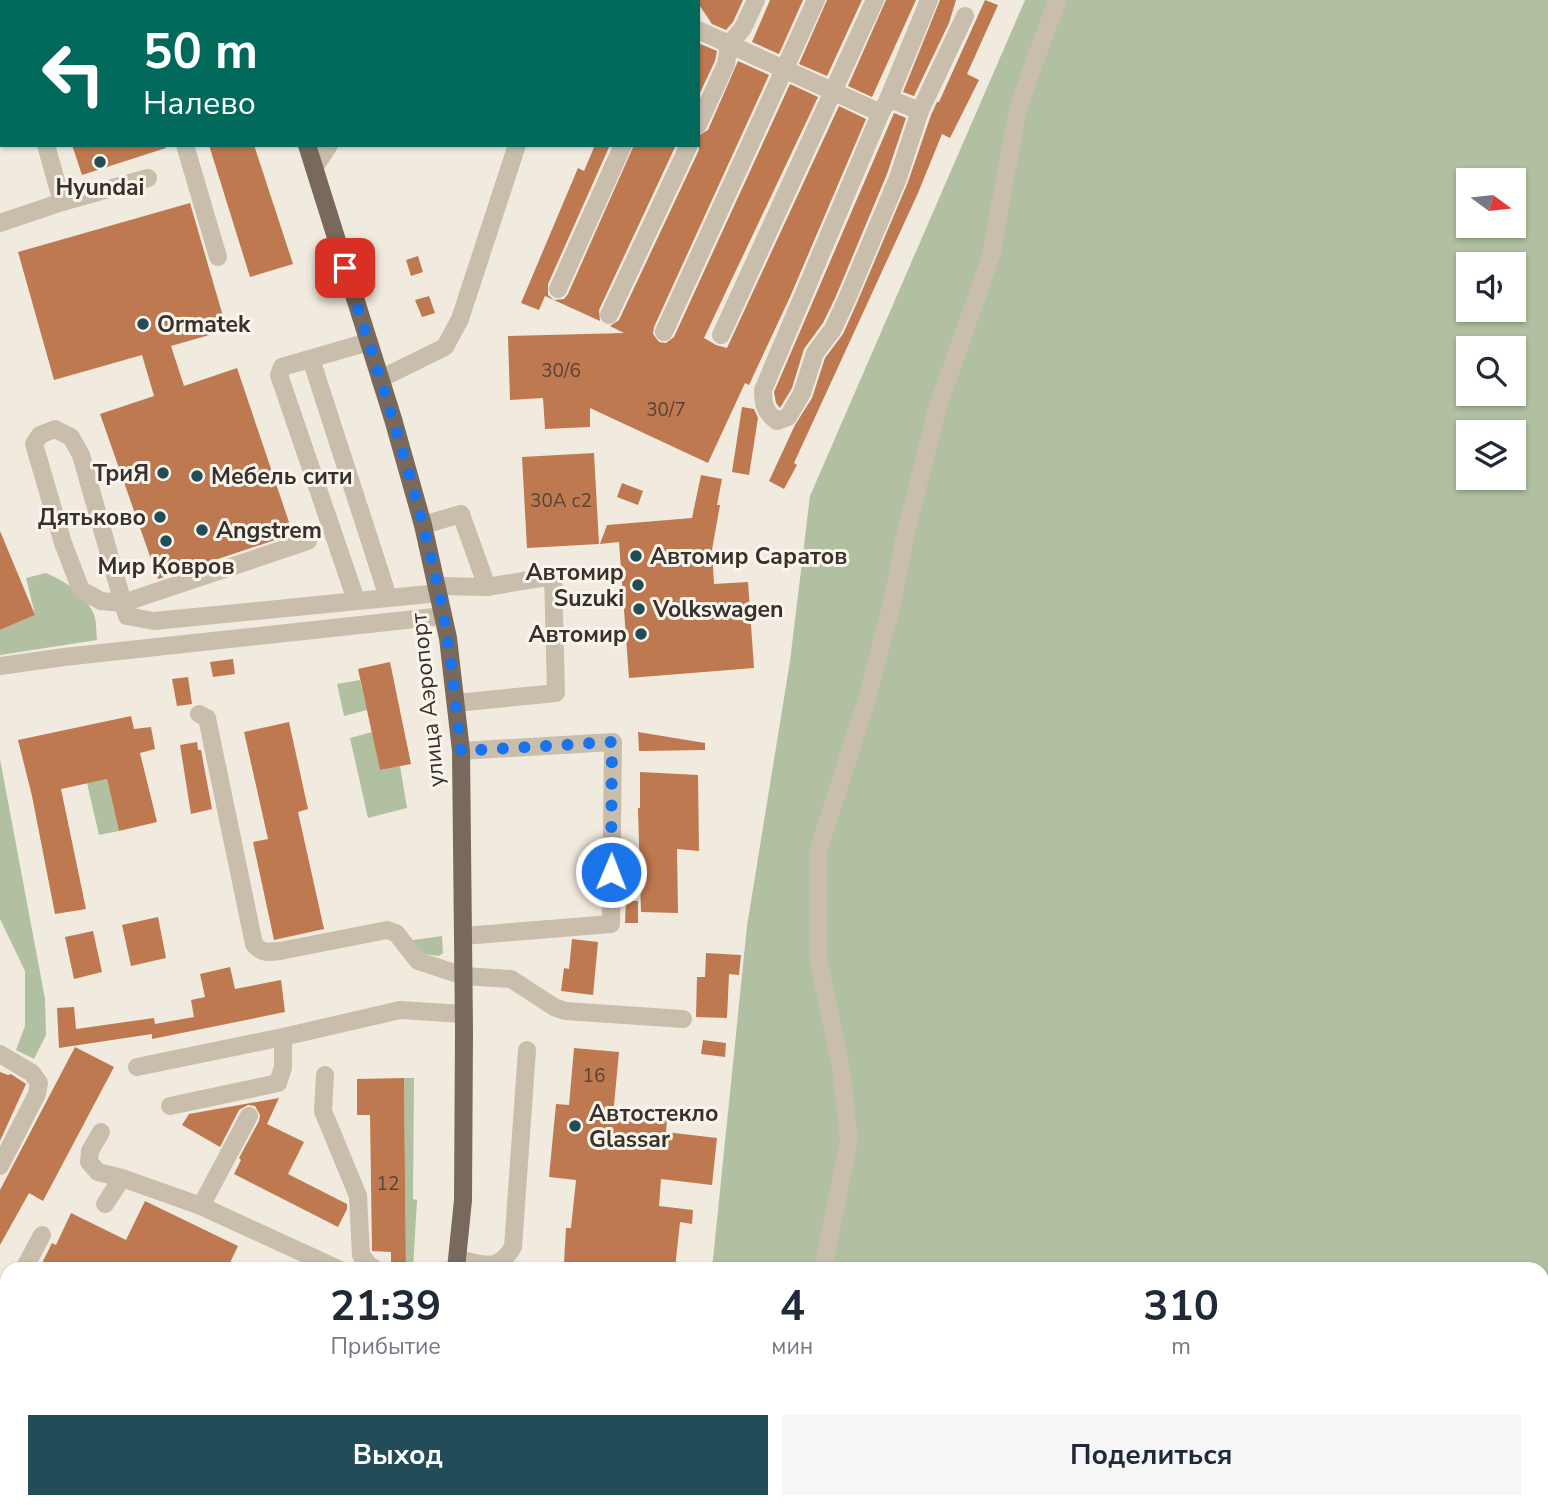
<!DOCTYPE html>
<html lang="ru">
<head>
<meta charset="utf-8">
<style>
  :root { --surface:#fff; --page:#f6f6f7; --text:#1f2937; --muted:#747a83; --accent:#224c57 }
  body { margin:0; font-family:"Nunito Sans",sans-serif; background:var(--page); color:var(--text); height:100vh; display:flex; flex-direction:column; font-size:26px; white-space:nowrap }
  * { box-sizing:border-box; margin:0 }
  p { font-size:23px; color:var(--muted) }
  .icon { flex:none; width:38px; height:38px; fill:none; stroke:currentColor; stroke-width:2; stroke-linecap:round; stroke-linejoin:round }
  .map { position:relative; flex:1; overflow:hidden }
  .side { position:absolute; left:0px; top:1262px; width:1549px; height:247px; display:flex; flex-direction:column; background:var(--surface); border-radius:21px 21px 0 0; box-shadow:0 2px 5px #0004 }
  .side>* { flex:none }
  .top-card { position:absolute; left:0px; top:0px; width:700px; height:147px; box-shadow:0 2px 5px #0004; background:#00695c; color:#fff; overflow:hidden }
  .needle { width:46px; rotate:105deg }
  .fabs { position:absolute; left:1456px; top:168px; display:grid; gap:14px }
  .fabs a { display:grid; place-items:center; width:70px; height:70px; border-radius:0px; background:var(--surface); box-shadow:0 2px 5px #0004; font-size:35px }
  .pin { position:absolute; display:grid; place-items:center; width:60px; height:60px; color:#fff; margin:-30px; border-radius:14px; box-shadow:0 4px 10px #0006 }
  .me { position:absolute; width:77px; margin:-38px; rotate:1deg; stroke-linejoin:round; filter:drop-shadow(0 0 5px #0008) }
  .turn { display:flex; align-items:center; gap:24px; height:147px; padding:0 28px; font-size:32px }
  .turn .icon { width:91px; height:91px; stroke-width:2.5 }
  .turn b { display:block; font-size:49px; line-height:60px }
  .eta { display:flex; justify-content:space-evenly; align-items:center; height:119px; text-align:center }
  .eta b { font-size:42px; font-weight:700; line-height:49px }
  .cta { display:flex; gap:14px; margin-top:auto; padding:14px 28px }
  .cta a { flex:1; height:80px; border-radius:0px; background:var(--accent); color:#fff; font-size:28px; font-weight:700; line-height:80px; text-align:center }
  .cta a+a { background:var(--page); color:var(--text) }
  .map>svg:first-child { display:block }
</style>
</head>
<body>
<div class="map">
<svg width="1548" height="1507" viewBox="0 0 1548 1507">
  <rect width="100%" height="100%" fill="#f1ebdf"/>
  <!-- green -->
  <g fill="#b1c0a0" fill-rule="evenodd">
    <path d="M1025,0H1548V1507H672V1502H1542V1269H712L747,926L790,661L810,496ZM1468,180H1514V226H1468ZM1468,264H1514V310H1468ZM1468,348H1514V394H1468ZM1468,432H1514V478H1468Z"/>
    <path d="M46,573C65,581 83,593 93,612C97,620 96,632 97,640L0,655V630L35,615L26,578Z"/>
    <polygon points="360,680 367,710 344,716 337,684"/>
    <polygon points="372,732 380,770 400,766 407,808 368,818 350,738"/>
    <polygon points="0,759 45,999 46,1035 34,1059 16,1050 25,1026 25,971 0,919"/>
    <polygon points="107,779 119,831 99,835 87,783"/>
    <polygon points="442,936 443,953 439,956 424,954 406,941"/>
    <polygon points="404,1078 414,1078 413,1199 417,1200 413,1269 406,1269"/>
  </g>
  <!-- building -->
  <g fill="#be7950">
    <polygon points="696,0 743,0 733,22 726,30 712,24"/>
    <polygon points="770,0 803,0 779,54 752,42"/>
    <polygon points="827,0 862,0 827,76 799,64"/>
    <polygon points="886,0 916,0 872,97 848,86"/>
    <polygon points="940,0 956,0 949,23 914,96 903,92"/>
    <polygon points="985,0 998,5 967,74 979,80 950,138 942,134 918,193 794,463 797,465 784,489 769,481 795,425 812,398 825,358 843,334 856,305 908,182 931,115 937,102 939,102"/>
    <polygon points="698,43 717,51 715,61 698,97"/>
    <polygon points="738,61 769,75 654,327 653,334 659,342 666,343 674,337 790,84 818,97 704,338 716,345 727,348 839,106 866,119 790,297 749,385 745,383 708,463 590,408 590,427 545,429 543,398 510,400 508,336 624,333 610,326 619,320 699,150 698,136 708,130"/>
    <polygon points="894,113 906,118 887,174 836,296 823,323 804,349 792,388 780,408 776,403 774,392"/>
    <polygon points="72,145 165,145 166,148 82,175"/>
    <polygon points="209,145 254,145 293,264 250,277"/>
    <polygon points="595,145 610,145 548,284 548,295 554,300 564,299 568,294 634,145 676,145 599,310 600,321 545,296 539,310 521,303 578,168 584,171"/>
    <polygon points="190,203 227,330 171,346 184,386 237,368 293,534 158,579 100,414 154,396 142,355 54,380 18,252"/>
    <polygon points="418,256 423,272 411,276 406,260"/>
    <polygon points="429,296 435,313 422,317 415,300"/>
    <polygon points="742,407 754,409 758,418 749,475 732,472"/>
    <polygon points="594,453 599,544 527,548 522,457"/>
    <polygon points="701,475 722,479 717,505 720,505 712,550 714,584 748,582 754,668 629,678 619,542 600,544 607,525 692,518"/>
    <polygon points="622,483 643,491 638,505 617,497"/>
    <polygon points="0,531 35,615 0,630"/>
    <polygon points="233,659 235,674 213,677 210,662"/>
    <polygon points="390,662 411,764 380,770 358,669"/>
    <polygon points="188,677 192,704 177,706 172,679"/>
    <polygon points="131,716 134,729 151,727 155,749 140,753 157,822 119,831 107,779 61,789 86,909 55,914 32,796 18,740"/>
    <polygon points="289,722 308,809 298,812 324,929 274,940 253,842 268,839 244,732"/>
    <polygon points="638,732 705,743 705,750 639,751"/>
    <polygon points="197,742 198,750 201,750 212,809 191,814 180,745"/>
    <polygon points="640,772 698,775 699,851 677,849 678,913 641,912 638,808 640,808"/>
    <polygon points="626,901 638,901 638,923 625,923"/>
    <polygon points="158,917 166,958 131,966 122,925"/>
    <polygon points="93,931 102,972 74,979 65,937"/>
    <polygon points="572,939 598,942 593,995 561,991 564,968 569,969"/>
    <polygon points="706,953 741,955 739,975 729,974 727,1018 696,1017 697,977 705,977"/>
    <polygon points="230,967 235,989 281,980 285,1012 152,1039 152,1034 59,1048 57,1008 74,1007 76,1029 154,1018 155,1024 194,1017 191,1000 205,997 200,974"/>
    <polygon points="703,1040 726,1043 725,1057 701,1054"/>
    <polygon points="75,1047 114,1067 43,1201 29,1193 0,1245 0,1190"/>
    <polygon points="574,1048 619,1052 613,1115 667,1120 666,1132 717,1138 712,1185 661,1179 659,1206 693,1210 692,1224 680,1222 675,1269 604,1269 605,1266 564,1263 566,1228 571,1228 576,1180 549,1177 556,1104 569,1105"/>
    <polygon points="0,1072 8,1075 11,1074 26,1084 0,1141"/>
    <polygon points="404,1078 406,1269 391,1269 391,1252 372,1251 370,1115 357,1115 357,1079"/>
    <polygon points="279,1098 267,1124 304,1142 288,1174 347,1204 347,1209 338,1227 234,1174 241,1160 239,1158 259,1121 260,1115 255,1106 248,1105 239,1110 220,1147 182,1125 189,1114"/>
    <polygon points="145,1201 238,1246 227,1269 39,1269 52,1243 56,1245 71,1213 126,1240"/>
  </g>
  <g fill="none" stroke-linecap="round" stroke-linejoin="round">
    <!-- minor -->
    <g stroke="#c9bdac" stroke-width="18">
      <polyline points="308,0 310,2"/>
      <polyline points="646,0 648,2"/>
      <polyline points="45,2 46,0"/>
      <polyline points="192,2 199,0"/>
      <polyline points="698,30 874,110 882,110 887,102 895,101 920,111"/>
      <polyline points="887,102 929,0"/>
      <path d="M882,110L763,390C763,405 765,412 777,421L788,417L802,393L815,353L833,329L846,301L898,178L920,111L965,16"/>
      <polyline points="698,125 726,64 729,45 743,28 756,0"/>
      <polyline points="185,145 218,257"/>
      <polyline points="314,168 329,145"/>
      <polyline points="62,202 148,178"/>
      <polyline points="0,223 62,202 46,145"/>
      <polyline points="558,289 623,145"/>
      <polyline points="609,315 689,145"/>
      <polyline points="664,332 816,0"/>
      <polyline points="721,335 875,0"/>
      <polyline points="311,359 388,597"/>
      <polyline points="380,379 445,347 460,319 517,145"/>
      <polyline points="423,525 461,514 487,587"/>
      <polyline points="308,541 123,603 101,601 81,590 63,543 34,444 40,435 55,429 71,437 81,455 123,603 127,616 154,621 439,593"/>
      <polyline points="437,586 487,587 553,576 556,693 456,703"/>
      <polyline points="356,600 279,375 282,367 368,342"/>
      <polyline points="0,666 64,657 443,616"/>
      <path d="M199,714L207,718L254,944C261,954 269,952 280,951L387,930L396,933L418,961L464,976L511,979L554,1007L565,1011L683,1019"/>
      <polyline points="461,751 613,742 611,924 463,936"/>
      <polyline points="0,1054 32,1073 39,1083 37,1094 0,1166"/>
      <polyline points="137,1067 283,1037 400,1010 463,1014"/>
      <polyline points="325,1075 323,1111 358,1196 361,1255 369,1265 375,1269"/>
      <polyline points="170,1106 278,1083 283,1067 283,1037"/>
      <polyline points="101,1132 90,1151 89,1162 98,1172 122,1178"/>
      <polyline points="105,1204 122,1178 201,1206 338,1269"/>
      <polyline points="201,1206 249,1116"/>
      <path d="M458,1259C483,1264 498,1273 513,1247L527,1050"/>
      <polyline points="24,1269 42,1235"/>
      <polyline points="823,1269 849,1140 841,1068 818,958 818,851 865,706 892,603 906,532 937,410 991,255 1018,108 1057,0"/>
      <polyline points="0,1312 7,1300"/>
      <polyline points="0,1339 7,1343"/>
      <polyline points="13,1502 24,1507"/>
      <polyline points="172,1507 175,1502"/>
      <polyline points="318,1507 321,1502"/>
      <polyline points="739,1507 741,1502"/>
    </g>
    <!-- major -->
    <g stroke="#78695c" stroke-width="18">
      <polyline points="250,0 251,2"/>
      <polyline points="271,0 272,2"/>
      <polyline points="307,145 393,419 423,525 448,638 461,751 464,1031 463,1200 456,1269"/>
      <polyline points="356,1507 359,1502"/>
    </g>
  </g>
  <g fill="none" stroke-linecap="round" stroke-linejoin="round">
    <!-- route -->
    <path stroke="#1a73e8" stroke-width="12" stroke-dasharray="0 21.6" d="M345,268C379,376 415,482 439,592C450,645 455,698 461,751L612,742L611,872"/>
  </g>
  <!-- markers -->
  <g fill="#224c57" stroke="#f9f5ec" stroke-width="2.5">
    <circle cx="100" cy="162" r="7"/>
    <circle cx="143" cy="324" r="7"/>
    <circle cx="163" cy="473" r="7"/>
    <circle cx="197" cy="476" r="7"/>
    <circle cx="160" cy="517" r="7"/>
    <circle cx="202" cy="530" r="7"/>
    <circle cx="166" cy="541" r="7"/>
    <circle cx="636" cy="556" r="7"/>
    <circle cx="638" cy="585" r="7"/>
    <circle cx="639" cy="609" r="7"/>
    <circle cx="641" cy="634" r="7"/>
    <circle cx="575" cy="1126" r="7"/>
  </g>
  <g text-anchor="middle" stroke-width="6" stroke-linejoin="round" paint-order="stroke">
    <!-- number labels -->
    <g font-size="19" fill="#5a4234">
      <text x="561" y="377">30/6</text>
      <text x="666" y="416">30/7</text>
      <text x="561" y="507">30А с2</text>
      <text x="594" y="1082">16</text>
      <text x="388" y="1190">12</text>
    </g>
    <!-- poi labels -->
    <g font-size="23" font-weight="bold" fill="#38302a" stroke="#f9f5ec" text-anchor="start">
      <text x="100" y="195" text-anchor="middle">Hyundai</text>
      <text x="157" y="332">Ormatek</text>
      <text x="149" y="481" text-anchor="end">ТриЯ</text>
      <text x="211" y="484">Мебель сити</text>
      <text x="146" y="525" text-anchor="end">Дятьково</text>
      <text x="216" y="538">Angstrem</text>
      <text x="650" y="564">Автомир Саратов</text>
      <text x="166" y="574" text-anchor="middle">Мир Ковров</text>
      <text x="624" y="580" text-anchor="end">Автомир<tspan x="624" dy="26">Suzuki</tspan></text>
      <text x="653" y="617">Volkswagen</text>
      <text x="627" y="642" text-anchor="end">Автомир</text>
      <text x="589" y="1121">Автостекло<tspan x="589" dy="26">Glassar</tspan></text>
    </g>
    <!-- street labels -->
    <g font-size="23" fill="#38302a" stroke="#f9f5ec">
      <text transform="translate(427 700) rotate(-96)" y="8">улица Аэропорт</text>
    </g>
  </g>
</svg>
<div class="fabs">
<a><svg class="needle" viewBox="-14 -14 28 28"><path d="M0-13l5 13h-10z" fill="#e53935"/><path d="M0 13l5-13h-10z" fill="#747a83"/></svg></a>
<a><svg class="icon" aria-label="sound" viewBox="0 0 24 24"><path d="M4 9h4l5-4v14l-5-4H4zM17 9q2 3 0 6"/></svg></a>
<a><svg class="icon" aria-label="search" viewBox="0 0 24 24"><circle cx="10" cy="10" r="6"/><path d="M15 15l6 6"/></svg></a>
<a><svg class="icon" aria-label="layers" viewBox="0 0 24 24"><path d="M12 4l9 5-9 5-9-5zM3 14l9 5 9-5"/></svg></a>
</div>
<div class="pin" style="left:345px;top:268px;background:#d93025"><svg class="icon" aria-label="arrive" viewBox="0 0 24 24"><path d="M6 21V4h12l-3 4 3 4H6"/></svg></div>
<svg class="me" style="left:611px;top:872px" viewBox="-20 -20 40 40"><circle r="17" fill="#1a73e8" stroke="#fff" stroke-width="3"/><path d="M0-11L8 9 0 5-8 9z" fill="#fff"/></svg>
<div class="top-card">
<div class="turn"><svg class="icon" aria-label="left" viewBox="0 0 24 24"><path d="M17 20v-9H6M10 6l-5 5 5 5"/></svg><div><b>50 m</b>Налево</div></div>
</div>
<section class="side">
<div class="eta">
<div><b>21:39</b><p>Прибытие</p></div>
<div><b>4</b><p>мин</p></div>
<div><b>310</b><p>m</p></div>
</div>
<div class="cta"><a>Выход</a><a>Поделиться</a></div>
</section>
</div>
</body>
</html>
